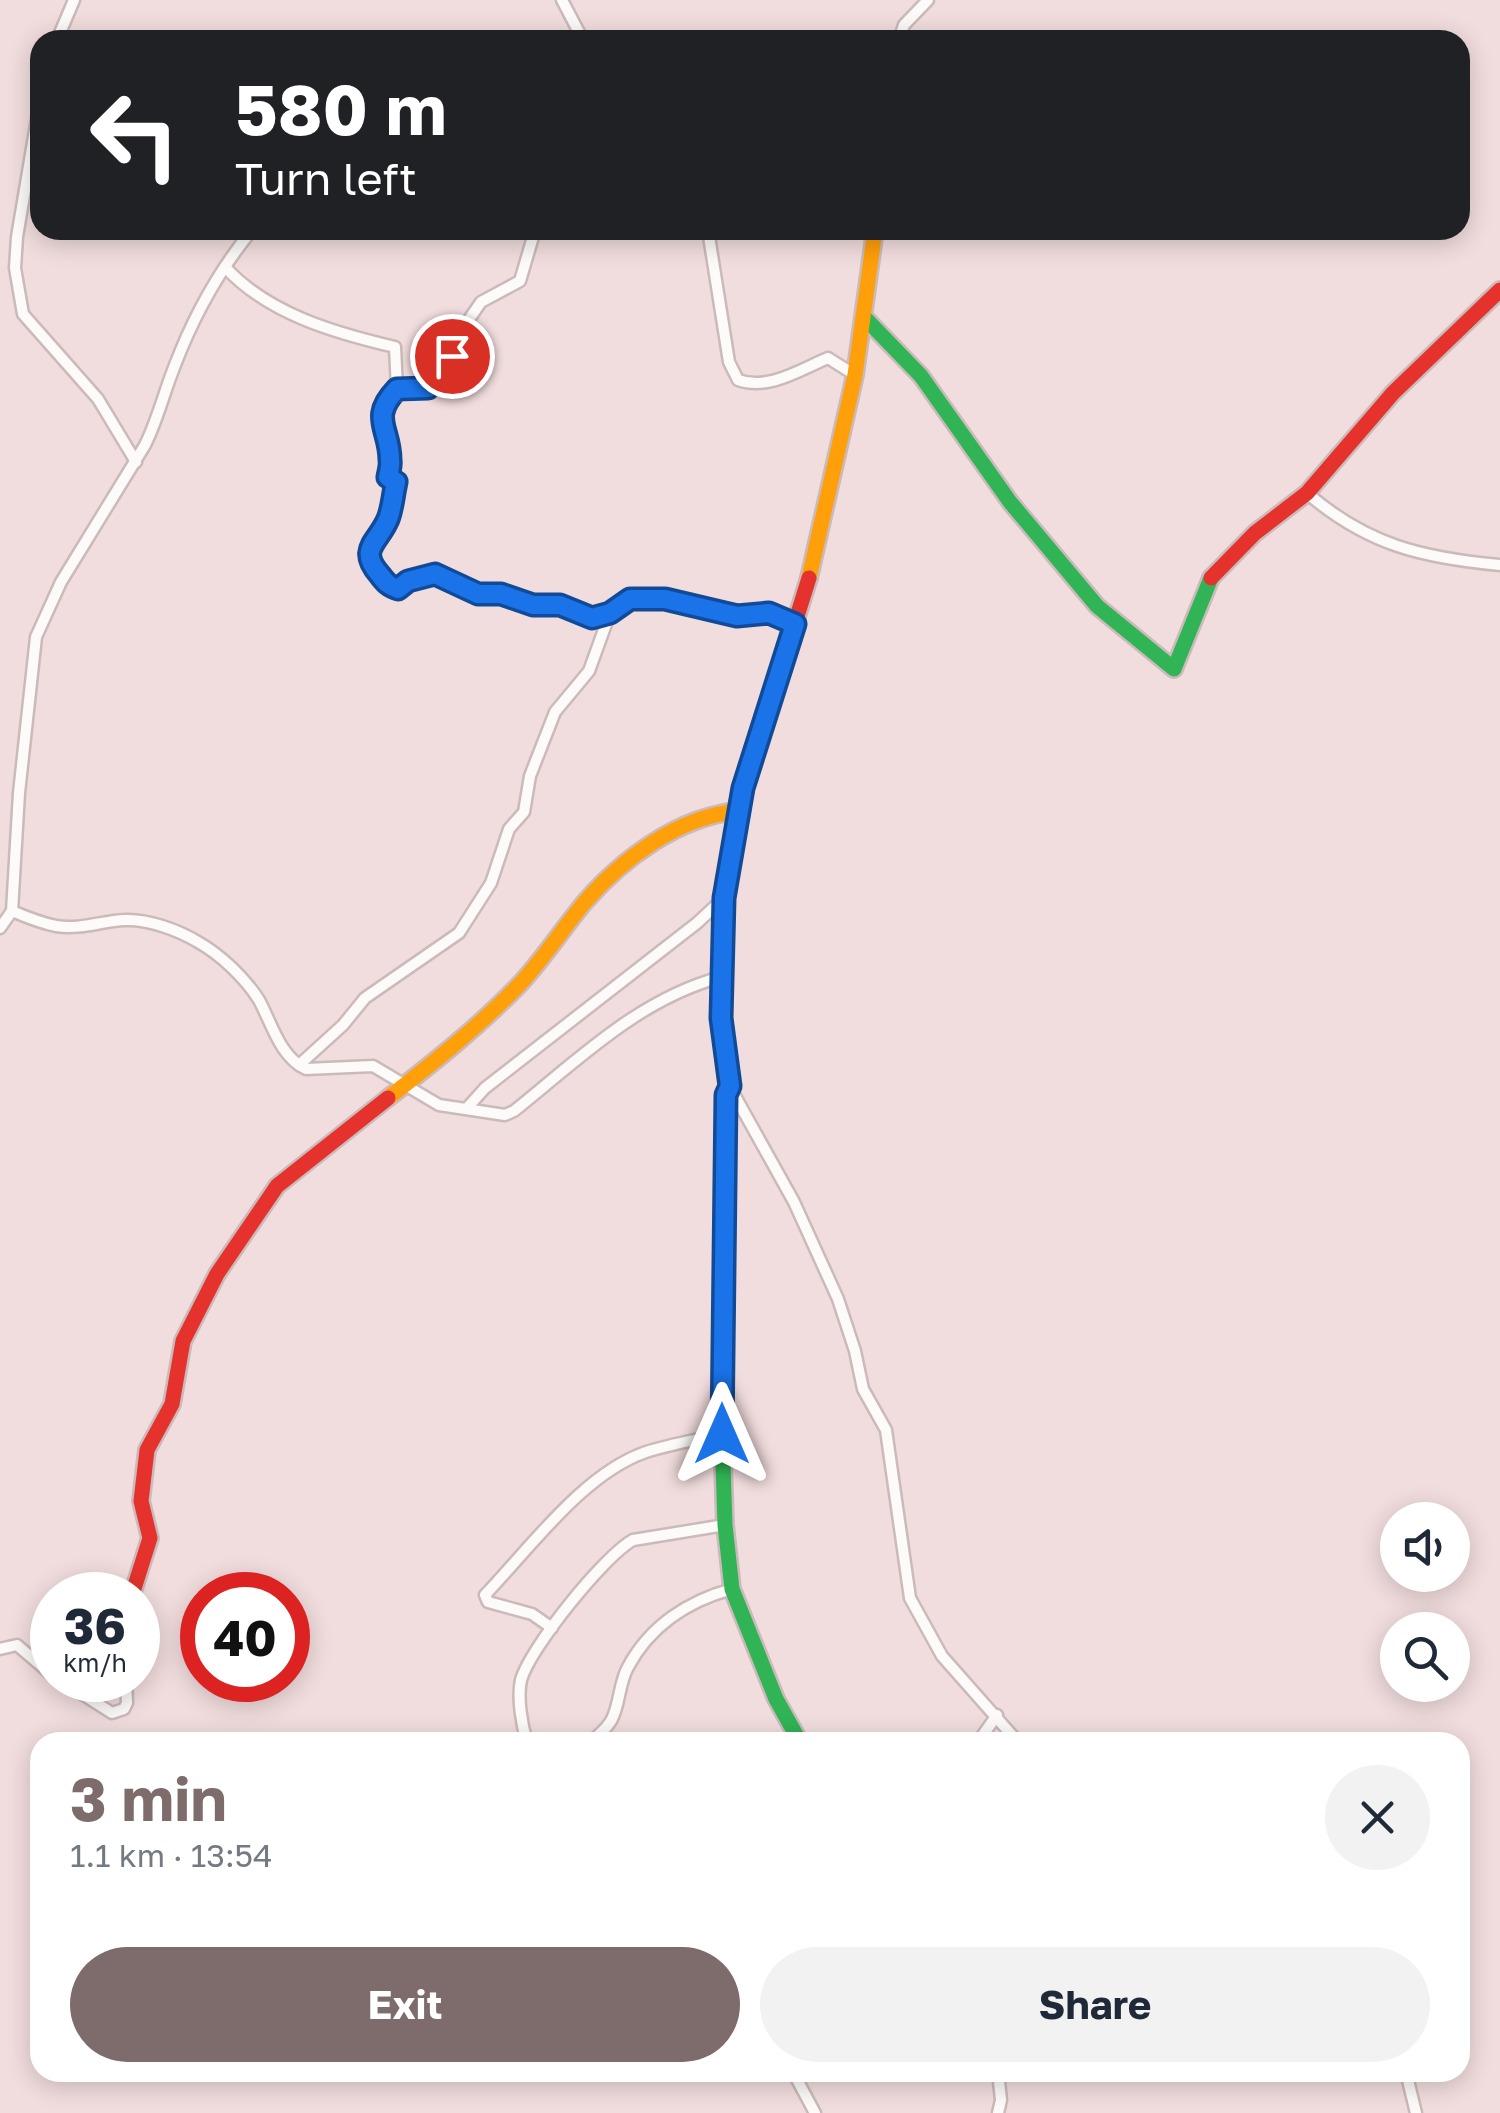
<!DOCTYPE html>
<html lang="en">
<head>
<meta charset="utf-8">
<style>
  :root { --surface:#fff; --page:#f2f2f3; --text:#1f2937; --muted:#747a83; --accent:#7e6b6c }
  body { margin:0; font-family:"Golos Text",sans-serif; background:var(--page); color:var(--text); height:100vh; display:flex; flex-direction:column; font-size:38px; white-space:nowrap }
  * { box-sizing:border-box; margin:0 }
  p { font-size:32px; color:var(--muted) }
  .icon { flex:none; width:55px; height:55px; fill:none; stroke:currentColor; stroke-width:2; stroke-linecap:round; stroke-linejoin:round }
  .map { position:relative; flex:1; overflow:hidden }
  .panel { position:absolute; left:30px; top:1732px; width:1440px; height:350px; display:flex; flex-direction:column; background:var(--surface); border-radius:30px; box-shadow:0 5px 25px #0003 }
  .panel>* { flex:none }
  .banner { position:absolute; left:30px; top:30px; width:1440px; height:210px; border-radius:30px; box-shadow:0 5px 25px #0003; background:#202124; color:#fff; overflow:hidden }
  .fabs { position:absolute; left:1380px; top:1502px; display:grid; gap:20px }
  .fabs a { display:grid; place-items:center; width:90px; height:90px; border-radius:50%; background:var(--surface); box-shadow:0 5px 25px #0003; font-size:50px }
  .speed { position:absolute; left:30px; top:1572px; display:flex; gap:20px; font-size:50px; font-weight:700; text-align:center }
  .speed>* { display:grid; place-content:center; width:130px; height:130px; border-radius:50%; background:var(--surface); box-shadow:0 5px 25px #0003; line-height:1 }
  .speed small { font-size:25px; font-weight:400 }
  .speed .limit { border:15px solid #d22; background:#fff; color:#111 }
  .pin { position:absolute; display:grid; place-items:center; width:85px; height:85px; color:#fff; margin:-42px; border:5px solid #fff; border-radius:50%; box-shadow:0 2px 10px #0007 }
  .me { position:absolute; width:110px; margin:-55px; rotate:0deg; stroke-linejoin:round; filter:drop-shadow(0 0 8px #0008) }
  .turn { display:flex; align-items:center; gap:35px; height:210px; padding:0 40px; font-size:45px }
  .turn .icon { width:130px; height:130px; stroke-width:2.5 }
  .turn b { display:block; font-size:70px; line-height:85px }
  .round { display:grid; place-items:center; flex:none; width:105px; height:105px; border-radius:52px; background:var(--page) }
  .head { display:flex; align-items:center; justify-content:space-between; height:170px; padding:0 40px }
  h1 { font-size:60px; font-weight:700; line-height:75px; color:var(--accent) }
  .cta { display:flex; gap:20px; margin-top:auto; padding:20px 40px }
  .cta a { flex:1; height:115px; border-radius:60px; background:var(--accent); color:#fff; font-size:40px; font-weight:700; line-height:115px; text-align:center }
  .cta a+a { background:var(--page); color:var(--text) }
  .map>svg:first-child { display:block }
</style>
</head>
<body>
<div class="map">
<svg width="1500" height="2113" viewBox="0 0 1500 2113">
  <rect width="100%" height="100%" fill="#f2ddde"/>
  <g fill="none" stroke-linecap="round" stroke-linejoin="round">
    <defs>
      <g id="street">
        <polyline points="562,0 583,40"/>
        <polyline points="57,40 74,0"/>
        <polyline points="899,40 904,25 928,0"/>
        <polyline points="40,101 17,237 15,268 23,314 98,399 136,462"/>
        <polyline points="678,230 708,232"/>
        <path d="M708,230L729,362L738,380C769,391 801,369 828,358L855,375"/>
        <path d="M225,267C268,314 335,333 395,347L397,389C369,418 390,429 390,460C390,466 389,471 388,477L395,481V487C393,497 392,509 388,519C377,543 357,549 380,575C387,583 389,586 399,589L408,581L435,574L478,594L501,595L533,605H560L591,618L610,613"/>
        <polyline points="397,389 428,388 452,356 461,331 481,302 520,281 535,230"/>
        <path d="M1307,493C1367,545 1423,558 1500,565"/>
        <path d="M12,911C26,917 41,923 56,926C81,930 101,921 125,920C148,919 178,930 198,942C221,955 245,978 259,1000C272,1024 280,1057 306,1069L373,1066L439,1105L505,1115L514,1111C579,1059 639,999 721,977"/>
        <path d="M0,928L12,911L19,793L36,637L61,582L145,445C158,419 164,392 175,365C193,318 220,269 252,230"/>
        <polyline points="299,1065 343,1025 365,998 459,933 491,883 509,829 524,812 530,776 555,712 589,671 610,613 620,604 630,599 665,599 737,616 762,612 780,615 795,624"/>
        <polyline points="730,1087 794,1202 838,1299 855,1351 863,1389 886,1430 910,1598 942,1656 1018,1742"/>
        <polyline points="467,1108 485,1088 697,923 724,898"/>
        <path d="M552,1628L532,1614L488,1602L485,1595C530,1548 584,1473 646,1452C671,1444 697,1440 722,1434"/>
        <polyline points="0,1649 17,1645 52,1675"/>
        <polyline points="60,1680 112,1713 124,1709 127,1703 126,1680"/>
        <path d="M527,1742C522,1726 517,1698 521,1680C530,1648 604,1556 633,1540L725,1525"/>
        <path d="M591,1742C598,1735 607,1729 612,1719C620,1703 619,1683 628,1667C650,1626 688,1601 732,1589"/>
        <polyline points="978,1742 997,1715"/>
        <polyline points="793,2072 815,2113"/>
        <polyline points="998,2072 1001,2100 998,2113"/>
        <polyline points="1406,2072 1416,2113"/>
      </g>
      <g id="fast">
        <polyline points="865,318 921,376 1010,502 1097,606 1174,669 1211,578"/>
        <polyline points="727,1110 722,1434 725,1525 732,1589 776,1699 800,1742"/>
      </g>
      <g id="slow">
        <polyline points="809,578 855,375 875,230"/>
        <path d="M388,1098C433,1063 477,1028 517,987C541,962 561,931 584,903C622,859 679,816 739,811"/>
      </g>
      <g id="jam">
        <polyline points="1211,578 1255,533 1307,493 1393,393 1500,290"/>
        <polyline points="727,1110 730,1087 721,1018 724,898 743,789 809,578"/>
        <polyline points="132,1595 150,1538 141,1501 147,1450 172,1404 183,1341 217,1274 277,1186 388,1098"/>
      </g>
    </defs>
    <!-- street casing -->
    <use href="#street" stroke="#cbbaba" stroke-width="15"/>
    <!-- fast casing -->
    <use href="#fast" stroke="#cbbaba" stroke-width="20"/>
    <!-- slow casing -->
    <use href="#slow" stroke="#cbbaba" stroke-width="20"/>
    <!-- jam casing -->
    <use href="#jam" stroke="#cbbaba" stroke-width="20"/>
    <!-- street -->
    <use href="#street" stroke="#fdfafa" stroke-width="10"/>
    <!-- fast -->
    <use href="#fast" stroke="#30b455" stroke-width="15"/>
    <!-- slow -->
    <use href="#slow" stroke="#ff9f0a" stroke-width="15"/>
    <!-- jam -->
    <use href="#jam" stroke="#e5322d" stroke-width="15"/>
  </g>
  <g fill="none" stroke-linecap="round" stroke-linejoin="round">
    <defs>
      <path id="route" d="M452,356L428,388L397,389C369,418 390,428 390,460C391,466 389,471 388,477L396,482L395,487C393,497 392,509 388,519C378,543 357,549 380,575C386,583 389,586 398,589L408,581L435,574L478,594H501L533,605H560L592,618L610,613L630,599H665L737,616L769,613L795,624L743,788L724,898L721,1018L730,1086L726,1095L722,1434"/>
    </defs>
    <!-- route casing -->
    <use href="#route" stroke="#114b97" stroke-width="25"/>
    <!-- route -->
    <use href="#route" stroke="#1a73e8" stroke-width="18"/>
  </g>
</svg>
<div class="fabs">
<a><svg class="icon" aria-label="sound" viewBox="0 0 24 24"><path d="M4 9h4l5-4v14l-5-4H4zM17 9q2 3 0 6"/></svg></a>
<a><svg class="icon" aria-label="search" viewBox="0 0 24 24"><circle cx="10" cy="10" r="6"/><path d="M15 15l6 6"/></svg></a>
</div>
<div class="speed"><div>36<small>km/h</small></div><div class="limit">40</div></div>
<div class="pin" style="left:452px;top:356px;background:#d93025"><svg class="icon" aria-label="arrive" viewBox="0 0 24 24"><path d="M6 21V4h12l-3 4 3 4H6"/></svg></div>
<svg class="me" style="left:722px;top:1434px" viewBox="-20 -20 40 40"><path d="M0-17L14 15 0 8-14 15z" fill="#1a73e8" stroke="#fff" stroke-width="4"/></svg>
<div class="banner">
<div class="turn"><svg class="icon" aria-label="left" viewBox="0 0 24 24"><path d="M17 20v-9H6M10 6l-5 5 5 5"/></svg><div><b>580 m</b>Turn left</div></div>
</div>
<section class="panel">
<div class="head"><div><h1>3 min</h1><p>1.1 km · 13:54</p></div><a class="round"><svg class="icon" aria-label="close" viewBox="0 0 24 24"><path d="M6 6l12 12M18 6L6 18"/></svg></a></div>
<div class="cta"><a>Exit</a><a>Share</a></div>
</section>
</div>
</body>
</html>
